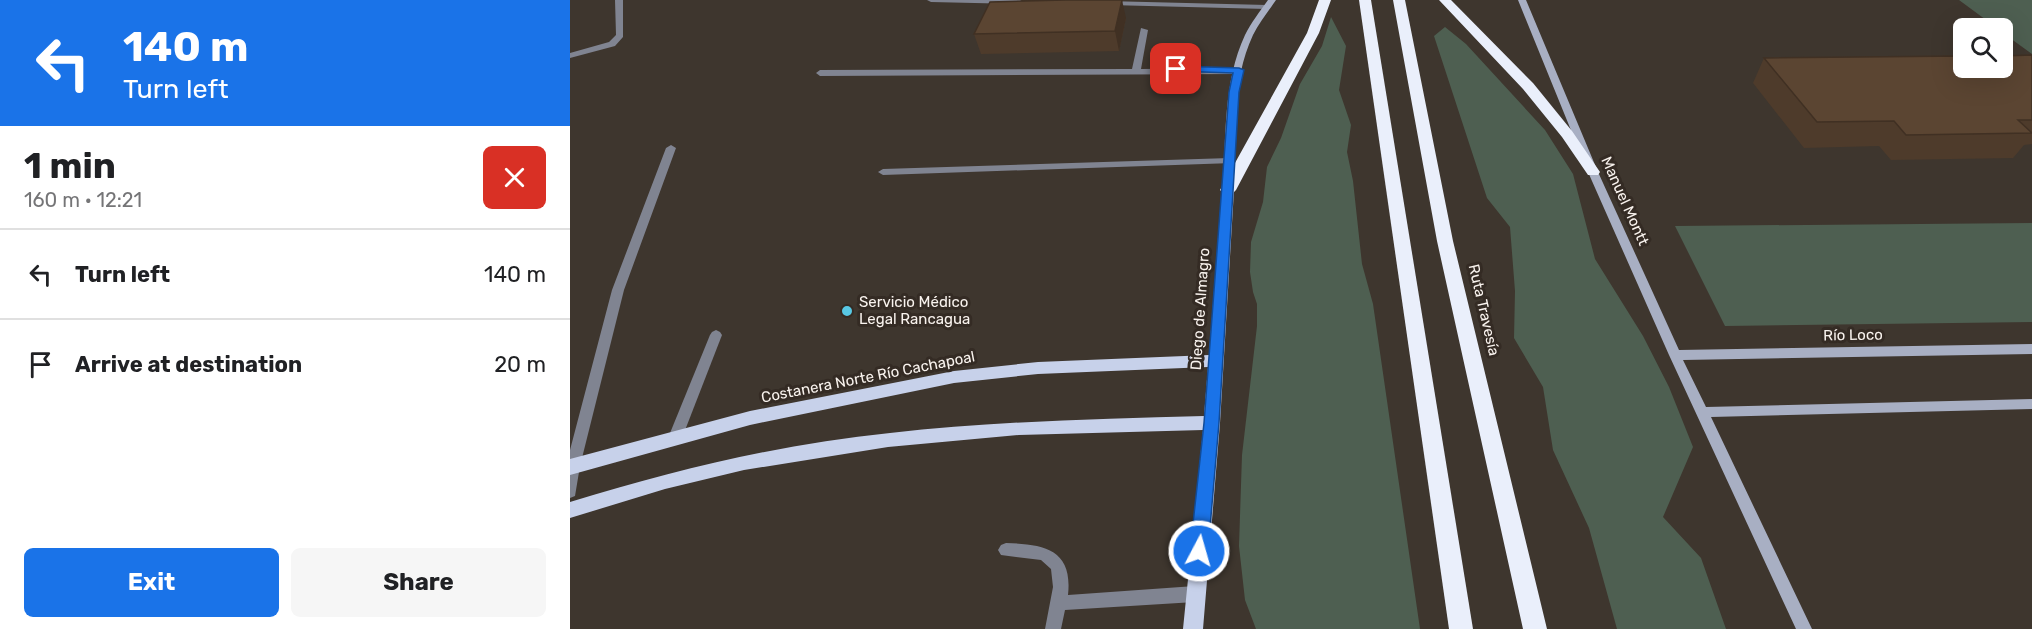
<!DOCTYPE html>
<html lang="en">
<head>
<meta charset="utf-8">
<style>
  :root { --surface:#fff; --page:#f6f6f6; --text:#202124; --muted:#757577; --line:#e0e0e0; --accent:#1a73e8 }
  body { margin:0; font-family:Rubik,sans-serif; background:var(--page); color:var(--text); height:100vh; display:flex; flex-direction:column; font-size:22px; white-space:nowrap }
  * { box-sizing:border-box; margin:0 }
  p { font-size:20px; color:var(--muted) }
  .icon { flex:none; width:33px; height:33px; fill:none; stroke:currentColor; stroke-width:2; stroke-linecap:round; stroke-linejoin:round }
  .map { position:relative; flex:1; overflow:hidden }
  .side { display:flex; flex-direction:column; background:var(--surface); width:570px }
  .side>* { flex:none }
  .top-card { background:#1a73e8; color:#fff; overflow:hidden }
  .fabs { position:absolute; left:1383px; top:18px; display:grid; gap:12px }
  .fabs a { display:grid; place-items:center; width:60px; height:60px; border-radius:9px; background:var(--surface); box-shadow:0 6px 24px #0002; font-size:30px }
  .pin { position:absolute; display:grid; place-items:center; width:51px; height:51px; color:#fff; margin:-26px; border-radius:12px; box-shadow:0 3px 9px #0006 }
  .me { position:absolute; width:66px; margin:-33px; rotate:6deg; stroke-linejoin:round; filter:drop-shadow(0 0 4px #0008) }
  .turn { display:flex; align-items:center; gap:21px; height:126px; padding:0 24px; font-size:27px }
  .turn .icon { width:78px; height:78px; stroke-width:2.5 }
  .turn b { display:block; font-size:42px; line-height:51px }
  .round { display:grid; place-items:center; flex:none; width:63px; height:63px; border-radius:9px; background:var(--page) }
  .overview { display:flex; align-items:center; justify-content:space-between; height:102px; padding:0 24px }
  h1 { font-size:36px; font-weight:700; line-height:45px }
  .action { display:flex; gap:12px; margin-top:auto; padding:12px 24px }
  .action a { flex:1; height:69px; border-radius:9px; background:var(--accent); color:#fff; font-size:24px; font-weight:700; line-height:69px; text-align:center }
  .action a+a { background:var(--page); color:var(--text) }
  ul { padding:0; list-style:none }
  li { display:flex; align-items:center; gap:18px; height:90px; padding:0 24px; border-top:2px solid var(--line) }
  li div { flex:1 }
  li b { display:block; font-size:22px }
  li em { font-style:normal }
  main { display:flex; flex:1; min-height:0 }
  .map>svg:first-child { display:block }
</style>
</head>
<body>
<main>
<section class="side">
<div class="top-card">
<div class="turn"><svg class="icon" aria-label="left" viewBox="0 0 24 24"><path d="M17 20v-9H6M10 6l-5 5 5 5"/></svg><div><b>140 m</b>Turn left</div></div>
</div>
<div class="overview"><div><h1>1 min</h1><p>160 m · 12:21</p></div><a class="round" style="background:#d93025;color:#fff"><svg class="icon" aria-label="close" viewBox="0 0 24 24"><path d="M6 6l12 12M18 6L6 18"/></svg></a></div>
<ul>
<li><svg class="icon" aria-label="left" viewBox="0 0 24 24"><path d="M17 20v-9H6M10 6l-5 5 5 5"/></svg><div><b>Turn left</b></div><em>140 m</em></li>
<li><svg class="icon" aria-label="arrive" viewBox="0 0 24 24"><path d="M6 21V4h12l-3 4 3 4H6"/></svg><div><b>Arrive at destination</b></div><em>20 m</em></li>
</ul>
<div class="action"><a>Exit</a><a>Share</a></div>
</section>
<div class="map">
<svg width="1462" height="629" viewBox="0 0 1462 629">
  <rect width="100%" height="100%" fill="#3e362e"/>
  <!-- green -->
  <g fill="#4e5f51">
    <polygon points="1389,0 1462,0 1462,54 1433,33 1432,28 1427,28"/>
    <polygon points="761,17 776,46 769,90 781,125 777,152 783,181 792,264 803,304 850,629 686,629 675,600 669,546 672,455 687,326 687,304 683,292 680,272 681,242 693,202 697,167 711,138 730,84 752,46"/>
    <polygon points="875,27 896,44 975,130 1003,174 1025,259 1073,336 1099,387 1123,447 1093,517 1131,558 1156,629 1047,629 1019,528 983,450 973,387 944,338 945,291 940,227 917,198 864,36"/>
    <polygon points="1462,223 1462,322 1155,326 1105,226"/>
  </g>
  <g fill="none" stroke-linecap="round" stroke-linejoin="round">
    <!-- lane -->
    <g fill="#808491" fill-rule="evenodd">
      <polygon points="45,0 53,0 53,37 45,46 0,58 0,53 39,42 46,35"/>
      <polygon points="357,0 450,0 453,2 449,4 361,2"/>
      <polygon points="536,1 697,5 701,7 697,9 539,5 535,3"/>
      <polygon points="571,28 578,30 571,69 669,68 673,71 669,74 250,76 246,73 250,70 562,69"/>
      <polygon points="101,145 106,148 54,290 10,466 5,496 0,498 0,450 42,290 96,148"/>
      <polygon points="660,158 663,159 663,163 313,175 308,172 313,169"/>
      <polygon points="146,330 150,332 152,335 112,438 110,442 105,444 100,442 98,438 140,335 142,332"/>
      <path d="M436,543C474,544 503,549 498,595L625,586L631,589L633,594L631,599L625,602L495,610L491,629H475L483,587L481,569L471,560L431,555L428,550L431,545Z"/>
    </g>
    <!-- secondary -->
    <g fill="#a8afc3" fill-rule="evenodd">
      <path d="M698,0H706C698,12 689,23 683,35C661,82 665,138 663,188L658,191L653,188C656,138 653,82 675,35C681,23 690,11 698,0Z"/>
      <polygon points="948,0 956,0 1028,172 1109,350 1462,344 1462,354 1113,360 1136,407 1462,399 1462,409 1141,417 1242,629 1226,629 1099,355 1018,172"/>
    </g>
    <!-- primary -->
    <path fill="#c7d1ea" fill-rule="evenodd" d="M658,186L664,190L650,423L633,629H613L633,430L449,435L318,447L174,470L95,489L0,518V502C105,470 211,444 320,433C425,421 529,419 634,416L638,367L468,374L384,383L180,425L0,475V459L180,411L384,371L468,362L639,355L652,190Z"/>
    <!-- highway -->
    <g fill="#eaeffb" fill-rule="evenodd">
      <polygon points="749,0 761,0 749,33 666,190 663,193 653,193 650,190 737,33"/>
      <polygon points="789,0 801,0 903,629 879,629"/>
      <polygon points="823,0 835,0 883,241 977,629 953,629 867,241"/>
      <polygon points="869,0 881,0 963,83 1002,131 1030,172 1028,175 1018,175 992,137 953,89"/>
    </g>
  </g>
  <!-- wall -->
  <g fill="#4e3b2b">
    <polygon points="556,18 549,51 411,54 404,34"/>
    <polygon points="1462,55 1462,144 1454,145 1443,158 1321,160 1309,146 1234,148 1183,83 1194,58"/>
  </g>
  <!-- shaded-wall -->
  <polygon fill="#403023" points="552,0 556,18 549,51 545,31"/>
  <!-- building -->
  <g fill="#5b4532" stroke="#403023" stroke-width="1.5">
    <polygon points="495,0 552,0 545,31 404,34 420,2"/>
    <polygon points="1462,55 1462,120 1448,120 1462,133 1336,135 1324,121 1247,122 1194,58 1394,56 1394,68 1432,68 1432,56"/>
  </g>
  <!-- route -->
  <polygon fill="#1a73e8" stroke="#114b97" stroke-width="1.5" points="606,66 669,68 674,70 669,92 649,423 638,551 635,557 629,559 623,557 620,551 634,423 659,92 663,73 603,71 603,67"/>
  <!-- markers -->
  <circle fill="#58c8e4" stroke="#342b24" stroke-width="2" cx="277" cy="311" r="6"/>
  <g text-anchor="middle" stroke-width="6" stroke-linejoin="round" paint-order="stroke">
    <!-- street labels -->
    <g font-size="15" fill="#f9f3ee" stroke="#342b24">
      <text transform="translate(1055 201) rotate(66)" y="5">Manuel Montt</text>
      <text transform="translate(630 309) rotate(-86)" y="5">Diego de Almagro</text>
      <text transform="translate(914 310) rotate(77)" y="5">Ruta Travesía</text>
      <text transform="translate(1283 335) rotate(-1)" y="5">Río Loco</text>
      <text transform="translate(298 377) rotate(-11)" y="5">Costanera Norte Río Cachapoal</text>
    </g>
    <!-- poi labels -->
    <g font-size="15" fill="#f9f3ee" stroke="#342b24" text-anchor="start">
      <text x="289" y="307">Servicio Médico<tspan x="289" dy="17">Legal Rancagua</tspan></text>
    </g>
  </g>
</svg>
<div class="fabs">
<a><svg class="icon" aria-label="search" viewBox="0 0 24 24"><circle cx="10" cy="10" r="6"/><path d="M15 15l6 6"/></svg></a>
</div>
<div class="pin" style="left:606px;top:69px;background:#d93025"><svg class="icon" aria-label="arrive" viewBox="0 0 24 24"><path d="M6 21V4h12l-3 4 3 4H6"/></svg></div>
<svg class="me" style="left:629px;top:551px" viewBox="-20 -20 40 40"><circle r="17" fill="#1a73e8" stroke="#fff" stroke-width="3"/><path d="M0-11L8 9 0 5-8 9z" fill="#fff"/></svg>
</div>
</main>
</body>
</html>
